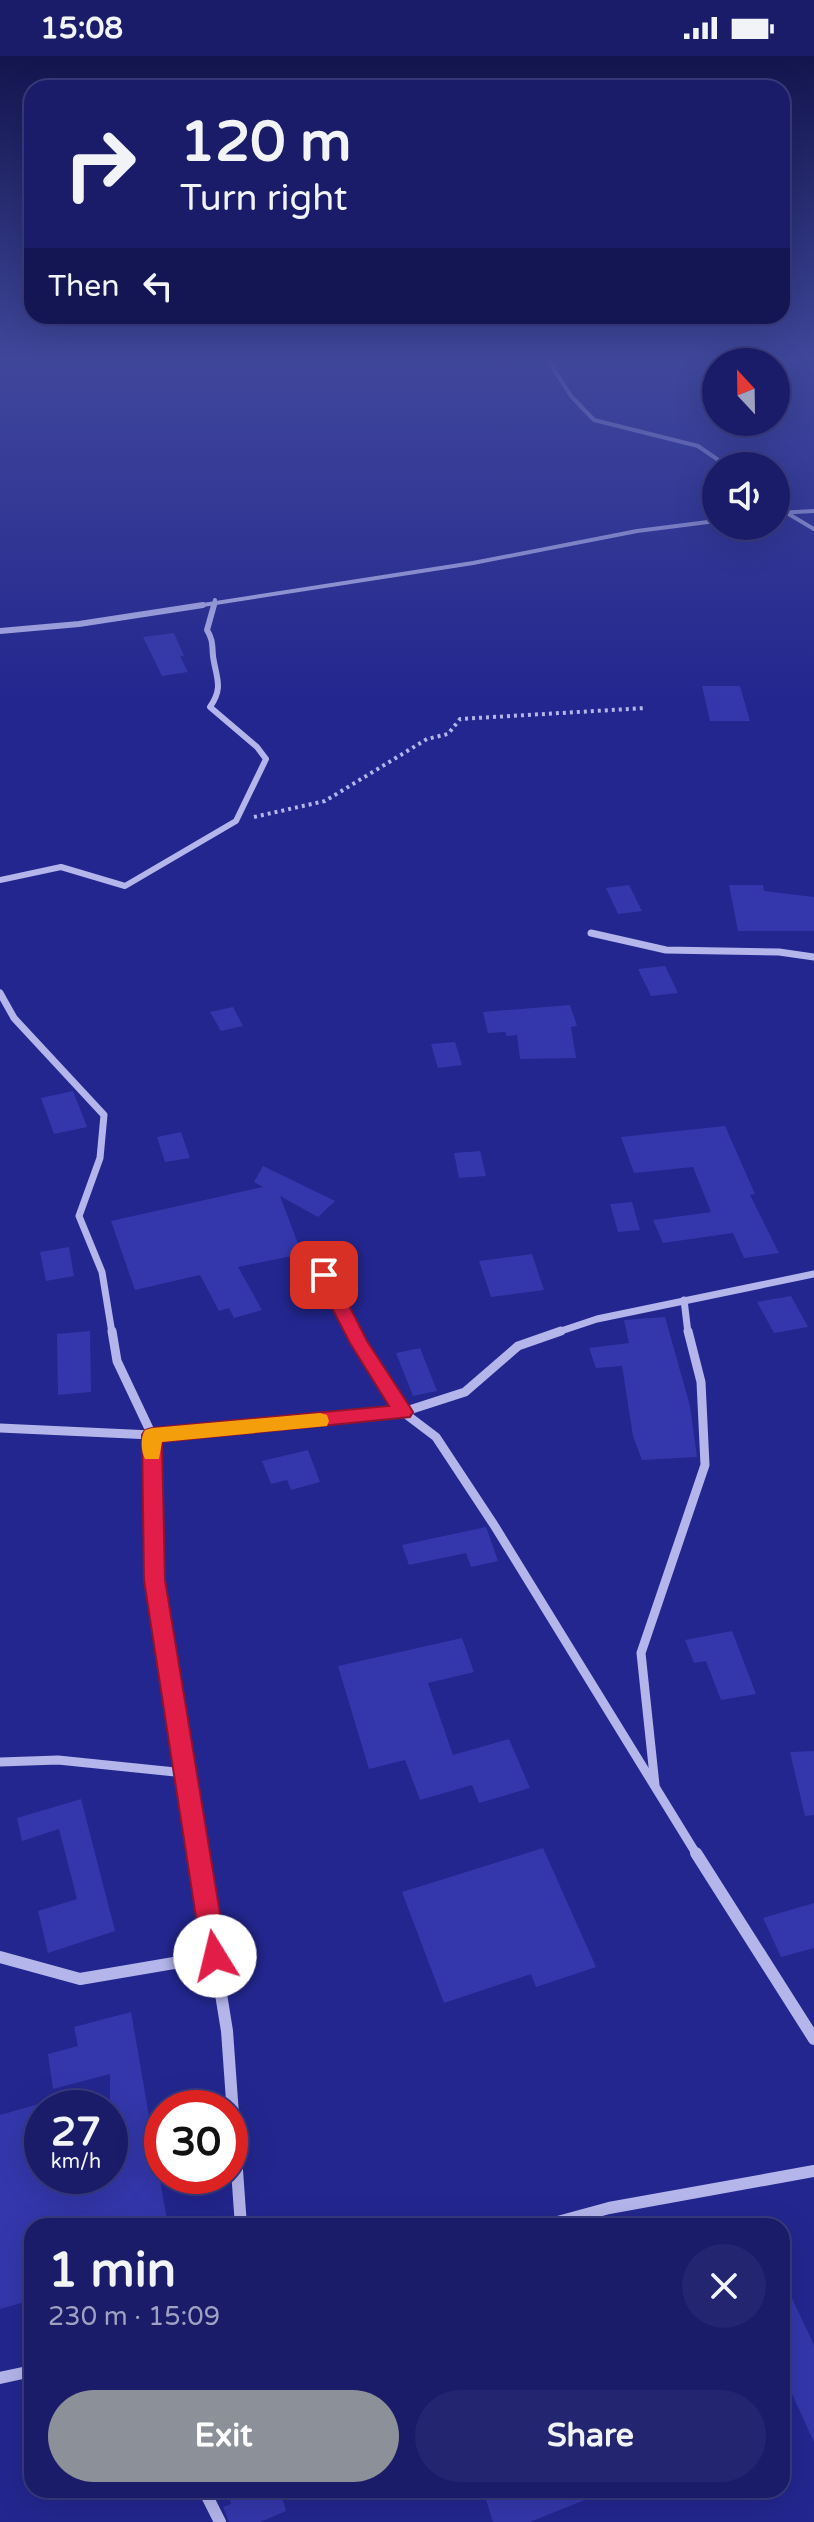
<!DOCTYPE html>
<html lang="en">
<head>
<meta charset="utf-8">
<style>
  :root { --surface:#1a1c6a; --page:#232570; --text:#f1f3f6; --muted:#9fa1c1; --line:#383a7e; --accent:#8c9099 }
  body { margin:0; font-family:"Varela Round",sans-serif; background:var(--page); color:var(--text); height:100vh; display:flex; flex-direction:column; font-size:30px; white-space:nowrap }
  * { box-sizing:border-box; margin:0 }
  p { font-size:26px; color:var(--muted) }
  .icon { flex:none; width:44px; height:44px; fill:none; stroke:currentColor; stroke-width:2; stroke-linecap:round; stroke-linejoin:round }
  .map { position:relative; flex:1; overflow:hidden }
  .sheet { position:absolute; left:24px; top:2162px; width:766px; height:280px; display:flex; flex-direction:column; background:var(--surface); border-radius:24px; box-shadow:0 8px 32px #0002,0 0 0 2px var(--line) }
  .sheet>* { flex:none }
  .hud { position:absolute; left:24px; top:24px; width:766px; height:244px; border-radius:24px; box-shadow:0 8px 32px #0002,0 0 0 2px var(--line); background:#1a1c6a; color:var(--text); overflow:hidden }
  .needle { width:52px; rotate:338deg }
  .fabs { position:absolute; left:702px; top:292px; display:grid; gap:16px }
  .fabs a { display:grid; place-items:center; width:88px; height:88px; border-radius:50%; background:var(--surface); box-shadow:0 8px 32px #0002,0 0 0 2px var(--line); font-size:40px }
  .speed { position:absolute; left:24px; top:2034px; display:flex; gap:16px; font-size:40px; font-weight:700; text-align:center }
  .speed>* { display:grid; place-content:center; width:104px; height:104px; border-radius:50%; background:var(--surface); box-shadow:0 8px 32px #0002,0 0 0 2px var(--line); line-height:1 }
  .speed small { font-size:20px; font-weight:400 }
  .speed .limit { border:12px solid #d22; background:#fff; color:#111 }
  .pin { position:absolute; display:grid; place-items:center; width:68px; height:68px; color:#fff; margin:-34px; border-radius:16px; box-shadow:0 4px 12px #0006 }
  .me { position:absolute; width:88px; margin:-44px; rotate:351deg; stroke-linejoin:round; filter:drop-shadow(0 0 6px #0008) }
  .turn { display:flex; align-items:center; gap:28px; height:168px; padding:0 24px; font-size:36px }
  .turn .icon { width:104px; height:104px; stroke-width:2.5 }
  .turn b { display:block; font-size:56px; line-height:68px }
  .then { display:flex; align-items:center; height:76px; padding:0 24px; background:#0003; gap:16px; font-size:30px }
  .round { display:grid; place-items:center; flex:none; width:84px; height:84px; border-radius:42px; background:var(--page) }
  .overview { display:flex; align-items:center; justify-content:space-between; height:136px; padding:0 24px }
  h1 { font-size:48px; font-weight:700; line-height:60px }
  .primary-button { display:flex; gap:16px; margin-top:auto; padding:16px 24px }
  .primary-button a { flex:1; height:92px; border-radius:48px; background:var(--accent); color:#fff; font-size:32px; font-weight:700; line-height:92px; text-align:center }
  .primary-button a+a { background:var(--page); color:var(--text) }
  .status { display:flex; justify-content:space-between; align-items:center; height:56px; padding:0 40px; background:var(--surface); direction:ltr }
  .status svg { height:22px; fill:currentColor }
  .map>svg:first-child { display:block }
</style>
</head>
<body>
<div class="status"><b>15:08</b><svg viewBox="0 0 49 12"><path d="M0 12V9h3v3zM5 12V6h3v6zM10 12V3h3v9zM15 12V0h3v12zM26 1h20v11H26zM47 4h2v5h-2z"/></svg></div>
<div class="map">
<svg width="814" height="2466" viewBox="0 0 814 2466">
  <rect width="100%" height="100%" fill="#23268e"/>
  <!-- building -->
  <g fill="#3337ab">
    <polygon points="174,577 184,600 180,600 188,616 162,620 143,581"/>
    <polygon points="702,630 740,630 750,665 710,665"/>
    <polygon points="629,829 642,855 618,858 606,832"/>
    <polygon points="729,829 763,829 764,835 814,841 814,875 738,875"/>
    <polygon points="665,910 678,937 651,940 638,913"/>
    <polygon points="570,949 577,970 571,971 576,1002 520,1003 517,979 507,980 505,976 488,977 483,956"/>
    <polygon points="233,951 243,970 221,975 210,956"/>
    <polygon points="455,986 462,1009 438,1012 431,988"/>
    <polygon points="73,1035 87,1071 54,1078 41,1042"/>
    <polygon points="725,1070 755,1138 750,1139 779,1197 744,1202 733,1177 663,1187 653,1164 711,1156 693,1111 634,1117 621,1081"/>
    <polygon points="181,1076 190,1102 165,1106 157,1081"/>
    <polygon points="480,1095 486,1120 459,1122 454,1097"/>
    <polygon points="263,1110 335,1145 318,1161 280,1140 302,1198 238,1211 262,1254 234,1262 229,1252 219,1255 200,1219 135,1234 111,1165 263,1131 254,1126"/>
    <polygon points="632,1146 640,1174 618,1176 610,1148"/>
    <polygon points="69,1191 74,1220 46,1225 40,1196"/>
    <polygon points="532,1198 544,1234 491,1241 479,1205"/>
    <polygon points="791,1240 808,1271 774,1277 757,1246"/>
    <polygon points="665,1261 690,1350 697,1401 642,1404 633,1380 622,1310 596,1312 589,1292 629,1287 624,1264"/>
    <polygon points="90,1275 91,1336 58,1339 57,1278"/>
    <polygon points="420,1292 437,1335 413,1340 396,1297"/>
    <polygon points="308,1394 320,1426 291,1434 287,1424 271,1428 262,1405"/>
    <polygon points="486,1471 498,1505 471,1511 466,1497 409,1509 402,1489"/>
    <polygon points="732,1575 756,1638 721,1644 706,1605 694,1607 685,1584"/>
    <polygon points="462,1582 474,1616 428,1627 453,1699 509,1683 530,1732 479,1747 472,1729 420,1744 405,1704 369,1713 338,1610"/>
    <polygon points="814,1695 814,1759 805,1760 790,1696"/>
    <polygon points="81,1743 115,1875 48,1897 38,1855 77,1843 59,1773 22,1785 17,1762"/>
    <polygon points="543,1792 596,1911 536,1931 531,1918 444,1947 402,1836"/>
    <polygon points="814,1847 814,1892 781,1901 763,1862"/>
    <polygon points="131,1956 168,2170 32,2170 32,2244 0,2253 0,2059 42,2047 42,2120 110,2120 110,2018 53,2033 48,1998 78,1990 74,1971"/>
    <polygon points="782,2221 814,2289 814,2386 782,2316"/>
    <polygon points="228,2434 280,2434 286,2455 260,2466 229,2466 223,2451 231,2448"/>
    <polygon points="483,2434 606,2434 607,2435 530,2466 493,2466"/>
  </g>
  <g fill="none" stroke-linecap="round" stroke-linejoin="round">
    <!-- path -->
    <polyline stroke="#b3b5eb" stroke-width="4" stroke-dasharray="3 4" stroke-linecap="butt" points="254,761 325,745 427,683 448,678 460,663 645,652"/>
    <!-- street-far4 -->
    <g stroke="#b3b5eb" stroke-width="4">
      <polyline points="546,301 571,340 594,364 698,390 727,410"/>
      <polyline points="776,457 814,455"/>
      <polyline points="787,457 814,473"/>
      <polyline points="190,551 473,507 637,475 716,465"/>
      <polyline points="213,551 215,544"/>
    </g>
    <!-- street-far3 -->
    <g stroke="#b3b5eb" stroke-width="6">
      <polyline points="0,575 79,568 203,549"/>
      <path d="M0,824L61,811L125,830L236,765L266,703L257,691L210,651C224,631 216,622 213,600C212,588 213,584 207,574L214,549"/>
    </g>
    <!-- street-far2 -->
    <g stroke="#b3b5eb" stroke-width="7">
      <polyline points="591,877 666,894 779,896 814,901"/>
      <polyline points="0,937 14,962 104,1059 100,1102 79,1160 102,1216 112,1277"/>
      <polyline points="324,1219 354,1277"/>
      <polyline points="684,1244 688,1277"/>
      <polyline points="555,1277 597,1263 814,1218"/>
    </g>
    <!-- street-far1 -->
    <g stroke="#b3b5eb" stroke-width="9">
      <polyline points="112,1275 117,1305 152,1379 154,1524 199,1799"/>
      <polyline points="353,1275 403,1356 436,1381 494,1469 697,1799"/>
      <polyline points="0,1372 152,1379 403,1356 465,1336 518,1290 561,1275"/>
      <polyline points="0,1706 58,1704 185,1717"/>
      <polyline points="655,1729 641,1597 705,1409 701,1326 688,1275"/>
    </g>
    <!-- street -->
    <g stroke="#b3b5eb" stroke-width="12">
      <polyline points="198,1797 227,1975 241,2170"/>
      <polyline points="696,1797 814,1983"/>
      <polyline points="0,1901 80,1923 215,1900"/>
      <polyline points="543,2170 609,2152 814,2115"/>
      <polyline points="0,2322 32,2315"/>
      <polyline points="204,2434 220,2466"/>
    </g>
  </g>
  <!-- sky -->
  <linearGradient id="sky" x2="0" y2="1"><stop stop-color="#13154e"/><stop offset="0.47" stop-color="#3f479b"/><stop offset="1" stop-color="#3f479b" stop-opacity="0"/></linearGradient>
  <rect width="814" height="646" fill="url(#sky)"/>
  <!-- route -->
  <polygon fill="#e11d48" stroke="#92132f" stroke-width="2" points="324,1212 331,1214 367,1285 410,1351 413,1356 410,1361 162,1386 165,1524 227,1900 224,1908 215,1912 206,1908 202,1900 144,1524 142,1379 145,1374 152,1372 389,1350 350,1287 315,1219"/>
  <!-- slow -->
  <path fill="#f59e0b" d="M320,1357L327,1359L329,1365L327,1370L162,1386L159,1403H145C141,1395 140,1382 145,1374L152,1372Z"/>
</svg>
<div class="fabs">
<a><svg class="needle" viewBox="-14 -14 28 28"><path d="M0-13l5 13h-10z" fill="#e53935"/><path d="M0 13l5-13h-10z" fill="#9fa1c1"/></svg></a>
<a><svg class="icon" aria-label="sound" viewBox="0 0 24 24"><path d="M4 9h4l5-4v14l-5-4H4zM17 9q2 3 0 6"/></svg></a>
</div>
<div class="speed"><div>27<small>km/h</small></div><div class="limit">30</div></div>
<div class="pin" style="left:324px;top:1219px;background:#d93025"><svg class="icon" aria-label="arrive" viewBox="0 0 24 24"><path d="M6 21V4h12l-3 4 3 4H6"/></svg></div>
<svg class="me" style="left:215px;top:1900px" viewBox="-20 -20 40 40"><circle r="19" fill="#fff"/><path d="M0-13L10 11 0 6-10 11z" fill="#e11d48"/></svg>
<div class="hud">
<div class="turn"><svg class="icon" aria-label="right" viewBox="0 0 24 24"><path d="M7 20v-9h11M14 6l5 5-5 5"/></svg><div><b>120 m</b>Turn right</div></div>
<div class="then">Then<svg class="icon" aria-label="left" viewBox="0 0 24 24"><path d="M17 20v-9H6M10 6l-5 5 5 5"/></svg></div>
</div>
<section class="sheet">
<div class="overview"><div><h1>1 min</h1><p>230 m · 15:09</p></div><a class="round"><svg class="icon" aria-label="close" viewBox="0 0 24 24"><path d="M6 6l12 12M18 6L6 18"/></svg></a></div>
<div class="primary-button"><a>Exit</a><a>Share</a></div>
</section>
</div>
</body>
</html>
